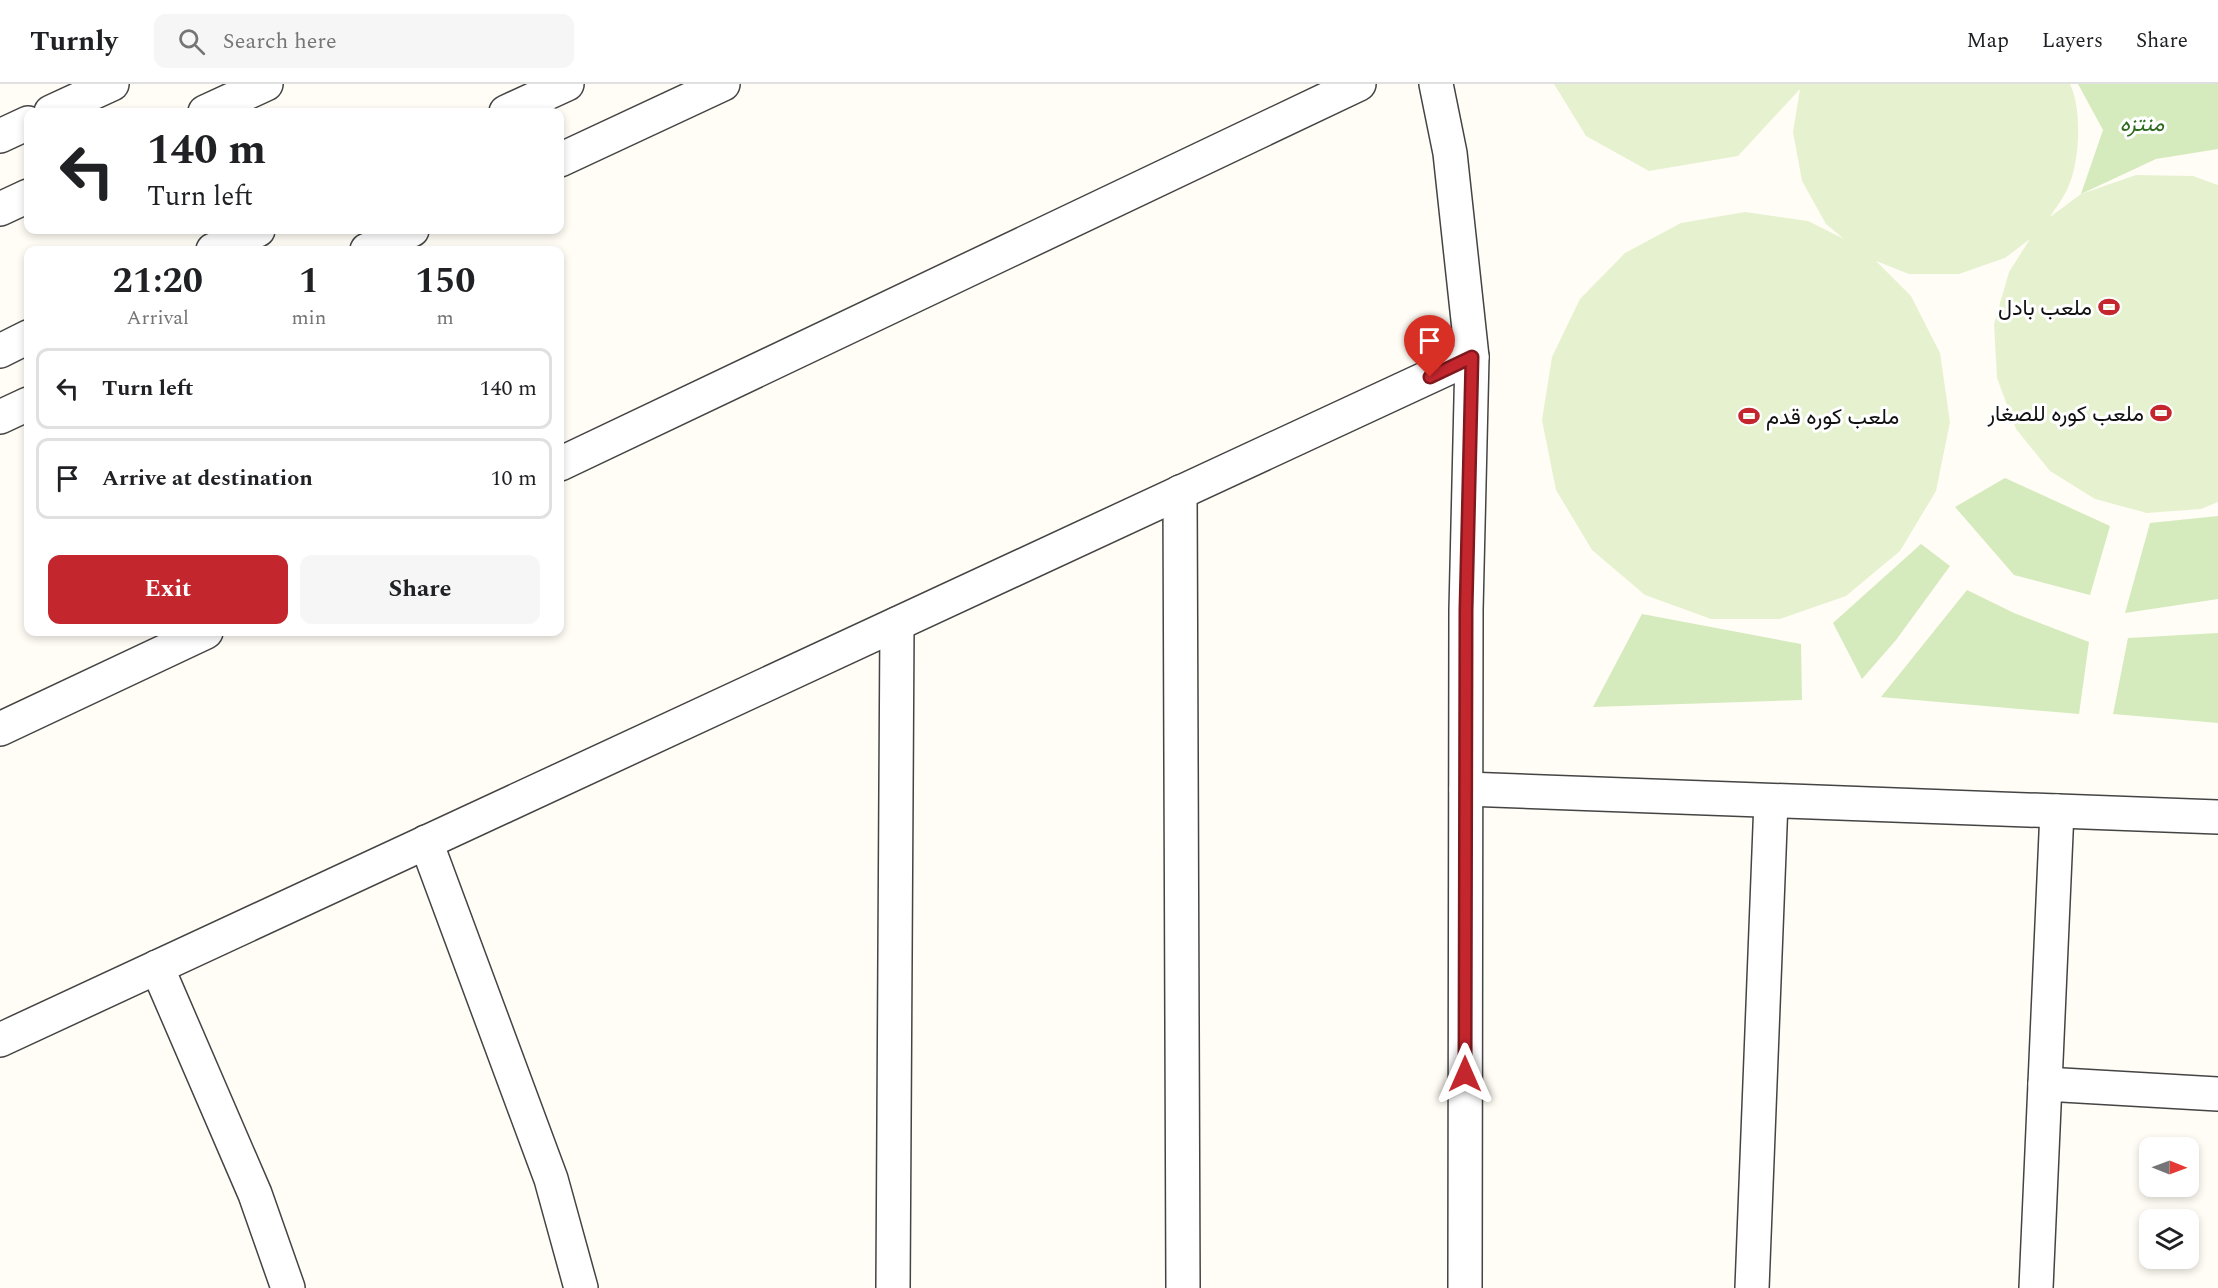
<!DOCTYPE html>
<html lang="en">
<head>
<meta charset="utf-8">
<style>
  :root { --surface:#fff; --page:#f6f6f6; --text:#202124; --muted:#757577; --line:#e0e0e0; --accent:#c4262e }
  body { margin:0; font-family:Spectral,Vazirmatn,serif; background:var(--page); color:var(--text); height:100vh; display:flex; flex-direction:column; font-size:22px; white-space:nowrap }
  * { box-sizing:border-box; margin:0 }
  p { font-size:20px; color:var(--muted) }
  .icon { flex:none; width:33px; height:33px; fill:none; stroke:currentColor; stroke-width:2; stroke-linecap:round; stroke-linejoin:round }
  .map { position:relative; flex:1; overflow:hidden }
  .panel { position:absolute; left:24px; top:162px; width:540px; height:390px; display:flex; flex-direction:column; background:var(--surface); border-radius:12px; box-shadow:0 3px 9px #0003 }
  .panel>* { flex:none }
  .guide { position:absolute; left:24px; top:24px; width:540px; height:126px; border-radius:12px; box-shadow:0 3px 9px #0003; background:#fff; color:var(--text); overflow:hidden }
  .needle { width:39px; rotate:91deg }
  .tools { position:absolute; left:2139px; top:1053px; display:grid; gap:12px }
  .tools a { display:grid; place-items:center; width:60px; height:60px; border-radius:12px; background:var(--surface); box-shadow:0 3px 9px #0003; font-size:30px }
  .pin { position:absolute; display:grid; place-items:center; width:51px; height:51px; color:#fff; margin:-62px -26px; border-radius:50% 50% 50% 0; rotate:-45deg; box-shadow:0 0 6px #0007 }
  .pin .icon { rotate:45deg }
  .me { position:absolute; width:66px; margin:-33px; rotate:0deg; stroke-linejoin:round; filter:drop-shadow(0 0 4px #0008) }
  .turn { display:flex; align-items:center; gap:21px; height:126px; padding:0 24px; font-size:27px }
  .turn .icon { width:78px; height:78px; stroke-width:2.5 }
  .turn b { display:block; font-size:42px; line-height:51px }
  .eta { display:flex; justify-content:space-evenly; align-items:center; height:102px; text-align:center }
  .eta b { font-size:36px; font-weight:700; line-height:42px }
  .button { display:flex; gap:12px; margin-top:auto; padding:12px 24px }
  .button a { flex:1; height:69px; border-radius:12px; background:var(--accent); color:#fff; font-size:24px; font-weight:700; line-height:69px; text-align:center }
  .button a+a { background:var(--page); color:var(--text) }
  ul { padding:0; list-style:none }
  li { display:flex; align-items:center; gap:18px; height:81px; margin:0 12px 9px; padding:0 12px; border:3px solid var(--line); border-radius:12px }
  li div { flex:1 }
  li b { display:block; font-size:22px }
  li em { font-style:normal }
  header { display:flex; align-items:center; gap:36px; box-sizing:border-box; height:84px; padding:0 30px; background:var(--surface); border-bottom:2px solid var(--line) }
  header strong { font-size:28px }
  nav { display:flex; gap:33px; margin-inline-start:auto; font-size:21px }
  .search { width:420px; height:54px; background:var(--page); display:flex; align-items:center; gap:15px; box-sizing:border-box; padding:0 21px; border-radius:12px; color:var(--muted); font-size:22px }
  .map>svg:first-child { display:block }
</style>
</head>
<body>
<header>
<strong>Turnly</strong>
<div class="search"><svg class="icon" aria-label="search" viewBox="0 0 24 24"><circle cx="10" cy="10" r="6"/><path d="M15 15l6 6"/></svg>Search here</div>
<nav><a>Map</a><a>Layers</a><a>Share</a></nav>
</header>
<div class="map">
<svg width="2218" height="1204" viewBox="0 0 2218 1204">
  <rect width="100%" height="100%" fill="#fffdf5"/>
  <!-- green -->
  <g fill="#d5ebbd">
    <polygon points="2078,0 2218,0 2218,65 2156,75 2081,110 2103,46"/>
    <polygon points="2005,394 2110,442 2090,511 2014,491 1955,423"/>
    <polygon points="2218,432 2218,515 2125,529 2150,439"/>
    <polygon points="1921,460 1950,482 1896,556 1862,595 1833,539"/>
    <polygon points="1967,506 2014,529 2089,558 2079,630 1881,613"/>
    <polygon points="1642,530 1801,560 1802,616 1593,623"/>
    <polygon points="2218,549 2218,639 2113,630 2128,554"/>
  </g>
  <!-- pitch -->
  <path fill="#e6f2cf" d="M1554,0H2070C2082,25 2080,75 2069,101C2065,112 2056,123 2050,133L2081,110L2136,91L2193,92L2218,101V418L2201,425L2147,429L2095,415L2050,387L2016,345L1997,294L1994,240L2009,188L2030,155L2005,174L1959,190H1909L1876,177L1911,212L1940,269L1950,338L1936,407L1900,467L1846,512L1780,535H1711L1645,511L1592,466L1556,406L1542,336L1552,273L1580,215L1625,169L1681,139L1745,128L1808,137L1844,155L1826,140L1802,97L1793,48L1800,5L1738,72L1649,87L1586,52Z"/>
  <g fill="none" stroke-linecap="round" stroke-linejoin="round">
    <defs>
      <g id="minor">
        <polyline points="1436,0 1450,69 1472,273 1466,526 1465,1204"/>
        <polyline points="51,28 112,0"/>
        <polyline points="205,28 266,0"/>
        <polyline points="506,28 567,0"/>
        <polyline points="0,52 28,39"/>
        <polyline points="560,76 723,0"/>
        <polyline points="0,125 28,112"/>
        <polyline points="213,166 258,146"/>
        <polyline points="367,166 412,146"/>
        <polyline points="0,267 28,253"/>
        <polyline points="0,333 28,320"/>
        <polyline points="560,380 1359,0"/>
        <polyline points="1180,408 1183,1204"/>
        <polyline points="0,645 206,548"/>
        <polyline points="1466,705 2218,733"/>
        <polyline points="426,758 551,1095 581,1204"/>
        <polyline points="157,883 255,1110 288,1204"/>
        <polyline points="0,956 1472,273"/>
        <polyline points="2045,1000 2218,1010"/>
        <polyline points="893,1204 897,540"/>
        <polyline points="1752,1204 1771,717"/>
        <polyline points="2036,1204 2057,727"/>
      </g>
    </defs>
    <!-- minor casing -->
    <use href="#minor" stroke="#444" stroke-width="36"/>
    <!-- minor -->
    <use href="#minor" stroke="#fff" stroke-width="33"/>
  </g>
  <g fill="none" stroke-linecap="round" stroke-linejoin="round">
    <defs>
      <polyline id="route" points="1430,293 1472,273 1466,526 1465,990"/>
    </defs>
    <!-- route casing -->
    <use href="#route" stroke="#7f191e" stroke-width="15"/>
    <!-- route -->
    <use href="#route" stroke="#c4262e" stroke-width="10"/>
  </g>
  <!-- icons -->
  <defs>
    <symbol id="stadium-bare" viewBox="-9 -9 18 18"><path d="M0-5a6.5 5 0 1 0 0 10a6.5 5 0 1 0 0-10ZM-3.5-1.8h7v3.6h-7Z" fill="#c4262e" stroke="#fff" stroke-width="2.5" paint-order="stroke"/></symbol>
  </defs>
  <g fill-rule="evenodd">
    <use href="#stadium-bare" x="2094" y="208" width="30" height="30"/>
    <use href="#stadium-bare" x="2146" y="314" width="30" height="30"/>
    <use href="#stadium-bare" x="1734" y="317" width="30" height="30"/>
  </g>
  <g text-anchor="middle" stroke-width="6" stroke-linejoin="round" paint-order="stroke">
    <!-- park labels -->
    <g font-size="22" font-style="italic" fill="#2f6b1f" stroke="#fff">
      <text x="2142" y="47">منتزه</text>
    </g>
    <!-- poi labels -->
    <g font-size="22" fill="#111" stroke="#fff" text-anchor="end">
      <text x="2092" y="231">ملعب بادل</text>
      <text x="2144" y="337">ملعب كوره للصغار</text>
      <text x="1766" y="340" text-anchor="start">ملعب كوره قدم</text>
    </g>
  </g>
</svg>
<div class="tools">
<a><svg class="needle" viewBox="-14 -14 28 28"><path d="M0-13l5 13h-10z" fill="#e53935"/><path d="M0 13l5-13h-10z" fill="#757577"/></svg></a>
<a><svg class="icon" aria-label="layers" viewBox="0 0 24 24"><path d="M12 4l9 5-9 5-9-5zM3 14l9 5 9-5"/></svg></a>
</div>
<div class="pin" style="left:1430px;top:293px;background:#d93025"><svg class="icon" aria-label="arrive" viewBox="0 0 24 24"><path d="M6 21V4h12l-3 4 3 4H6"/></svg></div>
<svg class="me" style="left:1465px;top:990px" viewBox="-20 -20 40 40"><path d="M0-17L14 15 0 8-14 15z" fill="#c4262e" stroke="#fff" stroke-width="4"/></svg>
<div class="guide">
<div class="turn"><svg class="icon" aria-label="left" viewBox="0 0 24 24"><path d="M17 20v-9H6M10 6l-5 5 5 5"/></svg><div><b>140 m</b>Turn left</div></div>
</div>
<section class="panel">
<div class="eta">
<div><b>21:20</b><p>Arrival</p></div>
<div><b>1</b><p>min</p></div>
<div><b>150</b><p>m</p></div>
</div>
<ul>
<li><svg class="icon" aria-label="left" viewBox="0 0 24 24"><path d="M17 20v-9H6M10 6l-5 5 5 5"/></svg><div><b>Turn left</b></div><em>140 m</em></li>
<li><svg class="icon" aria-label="arrive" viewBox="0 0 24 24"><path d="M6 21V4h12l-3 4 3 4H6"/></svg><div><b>Arrive at destination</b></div><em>10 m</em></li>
</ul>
<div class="button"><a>Exit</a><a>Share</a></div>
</section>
</div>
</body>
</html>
